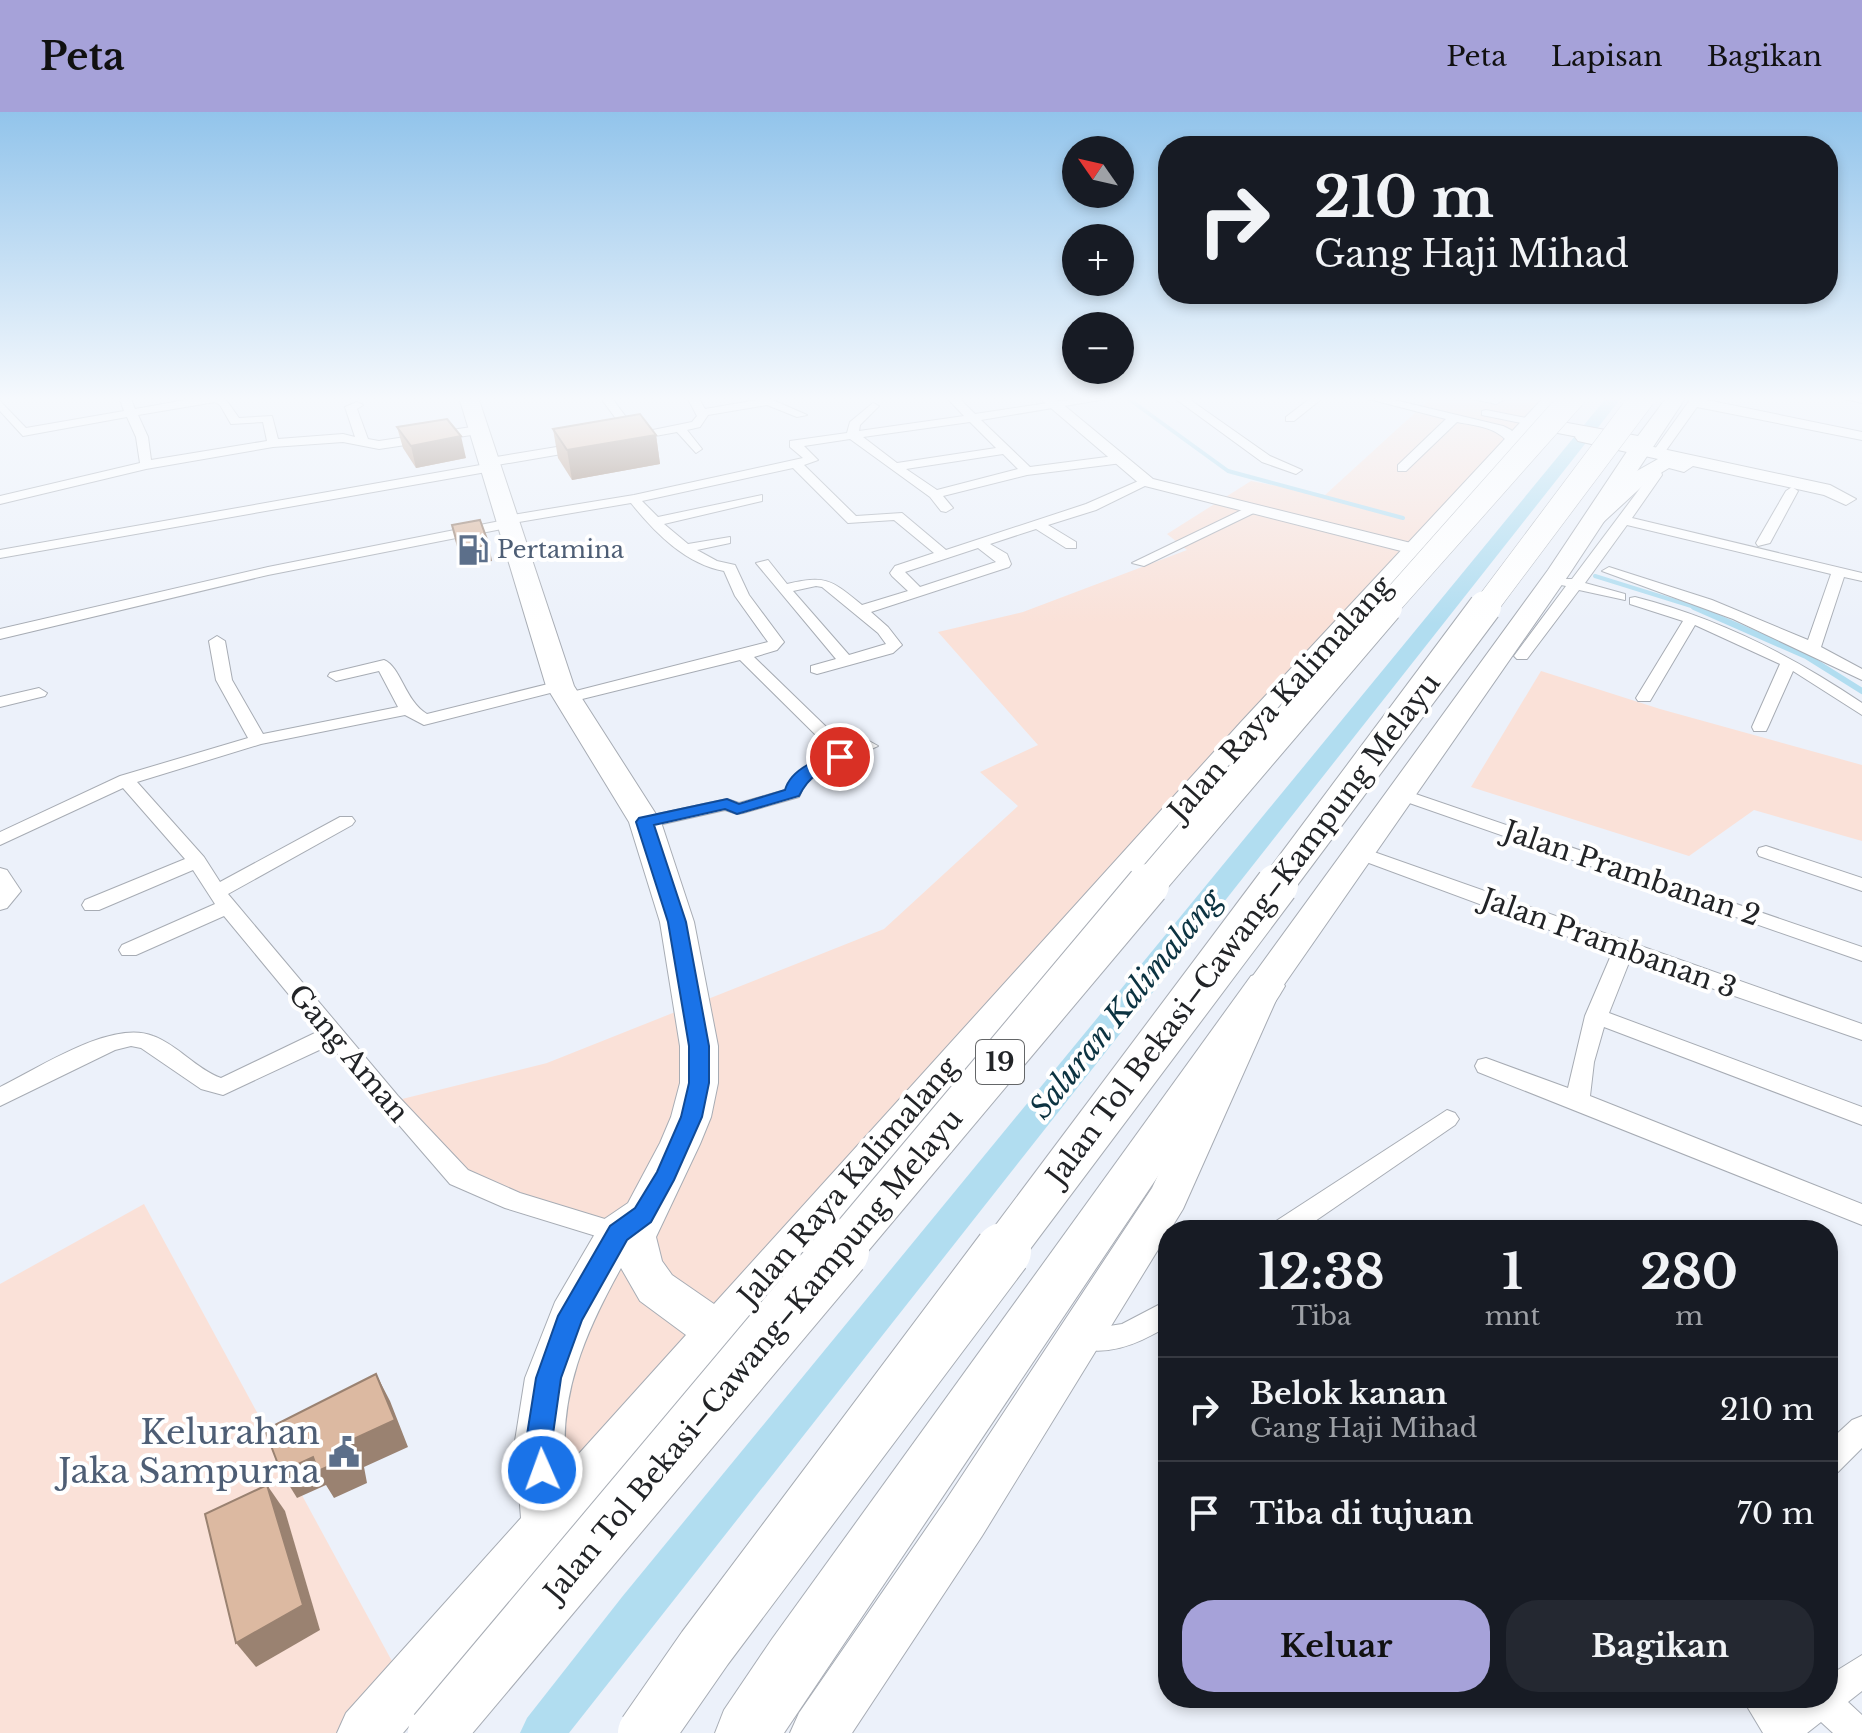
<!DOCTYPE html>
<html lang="id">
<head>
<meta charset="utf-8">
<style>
  :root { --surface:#171b24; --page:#242831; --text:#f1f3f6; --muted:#9ea1a6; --line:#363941; --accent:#a6a2d9 }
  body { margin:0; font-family:"Libre Baskerville",serif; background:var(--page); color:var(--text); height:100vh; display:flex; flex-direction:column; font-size:30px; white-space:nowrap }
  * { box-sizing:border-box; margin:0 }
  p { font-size:26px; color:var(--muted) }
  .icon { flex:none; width:44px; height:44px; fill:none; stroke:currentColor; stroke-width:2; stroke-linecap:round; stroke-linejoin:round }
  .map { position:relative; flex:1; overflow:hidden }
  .drawer { position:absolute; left:1158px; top:1108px; width:680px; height:488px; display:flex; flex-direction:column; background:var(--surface); border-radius:32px; box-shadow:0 4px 12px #0003 }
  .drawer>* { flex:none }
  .banner { position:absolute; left:1158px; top:24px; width:680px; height:168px; border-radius:32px; box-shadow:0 4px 12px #0003; background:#171b24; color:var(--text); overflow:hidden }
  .needle { width:52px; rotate:304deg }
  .buttons { position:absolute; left:1062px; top:24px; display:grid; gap:16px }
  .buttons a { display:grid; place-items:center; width:72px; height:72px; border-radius:50%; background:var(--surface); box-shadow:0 4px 12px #0003; font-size:40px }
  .pin { position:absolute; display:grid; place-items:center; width:68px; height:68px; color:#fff; margin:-34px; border:4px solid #fff; border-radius:50%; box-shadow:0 2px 8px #0007 }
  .me { position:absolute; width:88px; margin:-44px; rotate:358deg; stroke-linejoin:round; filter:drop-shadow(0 0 6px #0008) }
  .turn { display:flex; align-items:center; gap:28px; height:168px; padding:0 24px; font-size:36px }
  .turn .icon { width:104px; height:104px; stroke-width:2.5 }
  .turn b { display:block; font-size:56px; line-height:68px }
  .eta { display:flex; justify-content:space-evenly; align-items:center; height:136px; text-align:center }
  .eta b { font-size:48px; font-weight:700; line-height:56px }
  .button { display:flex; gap:16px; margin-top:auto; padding:16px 24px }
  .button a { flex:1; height:92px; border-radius:32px; background:var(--accent); color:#111; font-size:32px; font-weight:700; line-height:92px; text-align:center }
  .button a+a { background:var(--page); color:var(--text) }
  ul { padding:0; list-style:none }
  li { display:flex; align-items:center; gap:24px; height:104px; padding:0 24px; border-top:2px solid var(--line) }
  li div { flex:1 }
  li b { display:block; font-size:30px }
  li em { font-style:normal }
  header { display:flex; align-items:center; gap:48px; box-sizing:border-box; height:112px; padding:0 40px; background:var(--accent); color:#111 }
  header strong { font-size:38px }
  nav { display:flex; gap:44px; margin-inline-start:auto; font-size:28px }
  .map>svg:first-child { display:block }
</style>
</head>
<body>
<header>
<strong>Peta</strong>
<nav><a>Peta</a><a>Lapisan</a><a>Bagikan</a></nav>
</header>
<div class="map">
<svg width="1862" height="1621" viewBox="0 0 1862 1621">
  <rect width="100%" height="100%" fill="#ecf1fa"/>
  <!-- commercial -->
  <g fill="#fae1d8">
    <polygon points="1418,285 1555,285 547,1415 539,1329 618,1121 459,1065 390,990 547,951 884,817 1018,694 980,660 1038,633 938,520 1023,500 1187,438 1167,422 1251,369 1325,383 1429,288"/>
    <polygon points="1541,559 1660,597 1862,653 1862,729 1754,698 1689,744 1471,675"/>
    <polygon points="144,1092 406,1575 366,1621 0,1621 0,1172"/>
  </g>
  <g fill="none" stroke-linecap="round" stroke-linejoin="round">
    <!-- stream-far1 -->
    <g stroke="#b1ddf0" stroke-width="4">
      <polyline points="1126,285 1228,359 1403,406"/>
      <polyline points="1595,464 1701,497"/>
    </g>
    <!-- stream -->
    <polyline stroke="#b1ddf0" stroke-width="6" points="1694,495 1806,544 1862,579"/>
    <!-- canal -->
    <polygon fill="#b1ddf0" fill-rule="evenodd" points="1607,285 1622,285 569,1621 520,1621 527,1606 622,1485"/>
    <defs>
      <g id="minor">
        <path d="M119,285H130L135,297L202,285H224L239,306L272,304L278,327L343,322L355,325L345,295L357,290L363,293L357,297L368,327L379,329L478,314L484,318L478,322L379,337L343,330L273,335L146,357L0,392V384L140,351L136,325L127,305L23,324L0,299V289L26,316L124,299ZM215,290L220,293L231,312L263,310L267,329L151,348L148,325L138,303Z"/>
        <polygon points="600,285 611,285 638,321 692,310 697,304 687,285 698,285 705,297 768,286 807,303 797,305 767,293 708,303 700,315 687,318 702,337 696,341 677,320 628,329 628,323"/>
        <path d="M946,285H958L975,302L1088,285H1118L981,308L1030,355L1122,343L1128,347L1122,351L1027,363L943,384L953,396L946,400L941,399L930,385L850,327L804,334L818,348L804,353L856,404L902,401L946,438L1086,392L1143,367L1153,370L1096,398L1048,413L1076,430V436H1066L1036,417L990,432L1007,442L1011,452L1009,455L871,500L888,515L902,533L893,541L817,562L811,560V554L836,547L756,451L768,448L787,472C827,463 831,468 862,493L908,479L892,464L890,461L895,454L934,441L894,408L848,411L793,356L642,389L658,405L762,383V389L664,412L688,432L730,425V431L697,438L717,449L735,453L749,483L784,530L777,538L754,545L848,636L869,629L878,634L819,661L804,673L799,685L743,701L737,702L725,698L645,716L636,710L639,706L727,687L739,691L785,678L797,661L834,641L740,548L566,591L558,586L560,583L768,530L735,484L724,459C686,452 655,421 631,391L513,411L507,416L268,463L0,527V517L268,455L500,409L506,404L634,383L803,346L790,335V329L847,321L850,310L873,291L879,294L860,313L859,319L964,304ZM970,310L996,336L897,351L863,325ZM1003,342L1018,357L937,378L906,357ZM978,436L996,450L920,475L905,460ZM816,474L822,475L878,521L886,532L849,543L793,479Z"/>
        <polygon points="1173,285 1186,285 1270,344 1302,358 1296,362 1262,350"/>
        <polygon points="1312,285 1324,285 1294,309 1286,309 1286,305"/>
        <path d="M1361,285H1382L1503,314L1511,318L1520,330L1510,333C1498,315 1477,314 1457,310L1406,359H1398V353L1446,307Z"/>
        <polygon points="1464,285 1509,285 1496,292"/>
        <polygon points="1692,285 1862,320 1862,328 1697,295 1662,344 1654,344 1652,341"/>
        <polygon points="1844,285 1862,285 1862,291 1845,287"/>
        <polygon points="1486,298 1531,307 1537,310 1531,313 1482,303 1482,299"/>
        <polygon points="581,331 585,332 585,338 497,353 496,358 492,359 0,446 0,438 486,352 486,347 490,346"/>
        <polygon points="1651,353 1659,353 1662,363 1632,406 1862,461 1862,469 1844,465 1821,535 1862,557 1862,568 1733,507 1602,459 1609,455 1712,488 1808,528 1831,462 1627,413 1585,471 1625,482 1625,488 1579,478 1527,547 1517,547 1514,544 1566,474 1561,473 1561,467 1572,467 1650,363"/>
        <polygon points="1792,375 1798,379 1770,431 1758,434 1756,431 1786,379"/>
        <polygon points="1250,394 1262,397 1144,454 1132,451"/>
        <path d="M1635,485C1718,506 1791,543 1862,591V603L1793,559L1768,615L1766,619H1754L1752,615L1780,552L1695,513L1650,589H1638L1636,586L1683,509L1630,492V486Z"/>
        <path d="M217,524L225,529L232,568L263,622L398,595L379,559L336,569L328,564L330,561L384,548C401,555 405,589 427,602L560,569L568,574L566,577L424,613L405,603L261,632L137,670L204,745L220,770L340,705H352L355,709L352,713L228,782L398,984L468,1058L520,1081L631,1115L635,1122L631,1129L622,1132L505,1096L450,1072L330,933L223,983L201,977L141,936L131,934L115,938L0,994V975C39,956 112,907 153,924C178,933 196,957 221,966L319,919L224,804L136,843H122L119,838L122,833L215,792L193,758L99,798H85L82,793L85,788L185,747L123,676L0,733V720L120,664L248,626L216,568L209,529Z"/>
        <polygon points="39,576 47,581 45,584 0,595 0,585"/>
        <polygon points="1401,677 1862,835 1862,849 1395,686 1392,682"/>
        <polygon points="1357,734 1862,912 1862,928 1630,848 1609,901 1862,995 1862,1013 1604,915 1594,950 1590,984 1862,1092 1862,1113 1478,960 1475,954 1478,948 1486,946 1568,976 1585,904 1612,841 1350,744 1348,740 1350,736"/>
        <polygon points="1766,734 1862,766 1862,779 1759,744 1757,740 1759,736"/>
        <polygon points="0,756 7,758 21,779 7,796 0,798"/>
        <polygon points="1447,998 1455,1001 1459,1007 1455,1013 1302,1118 1269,1118 1273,1111"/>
        <path d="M1168,1188V1214C1137,1233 1104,1247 1068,1233L1065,1225L1068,1217L1078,1213L1103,1215L1122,1212Z"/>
        <polygon points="1862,1304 1862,1336 1838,1360 1828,1364 1828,1330 1852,1308"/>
        <polygon points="1862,1543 1862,1579 1848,1590 1862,1603 1862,1621 1833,1621 1821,1610 1807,1621 1763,1621 1742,1586 1780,1586 1787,1594 1798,1586 1828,1586 1828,1564"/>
      </g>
      <polygon id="tertiary" points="1038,285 1054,285 1153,367 1419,433 1422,437 1413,442 1141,373"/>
      <polygon id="secondary" points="1584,320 1830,373 1856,387 1846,393 1824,383 1693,354 1684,360 1669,356 1649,368 1598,415 1584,415 1581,411 1584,407 1635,360 1658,347 1578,329 1575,325 1578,321"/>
      <path id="primary" d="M459,285H478L574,574L661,710L694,810L718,934V971L711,1005L700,1032L656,1125L662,1149L672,1163L714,1192L1241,610L1544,285H1564L1546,307L1638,324L1667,285H1686L1570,461L1281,877L1183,1097L982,1424L852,1621H790L799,1601L946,1388L1152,1076L1252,865L1548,458L1630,335L1537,317L1261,622L947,983L403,1621H337L346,1601L521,1406L515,1329L525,1266L555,1190L603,1108L628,1091L660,1031L671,1005L680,971V934L660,810L629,710L546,574ZM621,1156L640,1189L686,1223L566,1356C558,1282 586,1219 621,1156Z"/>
      <polygon id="motorway" points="1265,860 1279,864 1285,874 1279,884 784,1621 715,1621 724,1598 772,1527 1251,864"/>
    </defs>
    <!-- minor casing -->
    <use href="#minor" stroke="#a7acb4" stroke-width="2"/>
    <!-- tertiary casing -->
    <use href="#tertiary" stroke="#a7acb4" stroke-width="2"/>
    <!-- secondary casing -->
    <use href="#secondary" stroke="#a7acb4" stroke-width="2"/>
    <!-- primary casing -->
    <use href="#primary" stroke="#a7acb4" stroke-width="2"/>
    <!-- motorway casing -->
    <use href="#motorway" stroke="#a7acb4" stroke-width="2"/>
    <!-- minor -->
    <use href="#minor" fill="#fff" fill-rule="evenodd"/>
    <!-- tertiary -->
    <use href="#tertiary" fill="#fff" fill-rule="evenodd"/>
    <!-- secondary -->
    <use href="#secondary" fill="#fff" fill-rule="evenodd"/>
    <!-- primary -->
    <use href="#primary" fill="#fff" fill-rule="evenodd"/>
    <!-- motorway -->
    <use href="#motorway" fill="#fff" fill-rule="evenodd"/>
    <defs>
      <g id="motorway-bridge-far3">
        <polyline points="1385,497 1573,285"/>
        <polyline points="1484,497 1643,285"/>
      </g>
      <g id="motorway-bridge-far2">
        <polyline points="1147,775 1386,495"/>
        <polyline points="1276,775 1485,495"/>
      </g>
      <g id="motorway-bridge-far1">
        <polyline points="839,1141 1148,773"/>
        <polyline points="1001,1141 1277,773"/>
      </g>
      <g id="motorway-bridge">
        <polyline points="436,1621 841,1139"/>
        <polyline points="646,1621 705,1536 1003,1139"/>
      </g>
    </defs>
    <!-- motorway-bridge-far3 casing -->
    <use href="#motorway-bridge-far3" stroke="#a7acb4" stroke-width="25" stroke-linecap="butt"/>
    <!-- motorway-bridge-far2 casing -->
    <use href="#motorway-bridge-far2" stroke="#a7acb4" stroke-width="34" stroke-linecap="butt"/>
    <!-- motorway-bridge-far1 casing -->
    <use href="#motorway-bridge-far1" stroke="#a7acb4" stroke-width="44" stroke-linecap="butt"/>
    <!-- motorway-bridge casing -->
    <use href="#motorway-bridge" stroke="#a7acb4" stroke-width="58" stroke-linecap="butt"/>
    <!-- motorway-bridge-far3 -->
    <use href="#motorway-bridge-far3" stroke="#fff" stroke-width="24"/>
    <!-- motorway-bridge-far2 -->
    <use href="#motorway-bridge-far2" stroke="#fff" stroke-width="32"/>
    <!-- motorway-bridge-far1 -->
    <use href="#motorway-bridge-far1" stroke="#fff" stroke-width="42"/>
    <!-- motorway-bridge -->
    <use href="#motorway-bridge" stroke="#fff" stroke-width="56"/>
  </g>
  <!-- wall -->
  <g fill="#bd9f8a">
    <polygon points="397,315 466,346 416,356 403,336"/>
    <polygon points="553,317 656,323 660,352 572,368 558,346"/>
  </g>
  <!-- shaded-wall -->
  <g fill="#9a8271">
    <polygon points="656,323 660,352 572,368 567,338"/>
    <polygon points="461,324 466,346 416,356 411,334"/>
    <polygon points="489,433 492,449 463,454 459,438"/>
    <polygon points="376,1262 390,1289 408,1335 364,1355 367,1371 334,1386 326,1373 297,1386 281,1360 349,1329"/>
    <polygon points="267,1373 285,1399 320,1518 256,1555 236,1531"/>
  </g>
  <!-- building -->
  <g fill="#dcb9a1" stroke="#9a8271" stroke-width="2">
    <polygon points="640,302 656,323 567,338 553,317"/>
    <polygon points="447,307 461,324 411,334 397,315"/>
    <polygon points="480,408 489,433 459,438 452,413"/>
    <polygon points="376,1262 395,1308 349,1329 352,1344 318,1359 313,1345 281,1360 265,1318"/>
    <polygon points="267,1373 303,1493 236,1531 205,1402"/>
  </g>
  <!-- sky -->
  <linearGradient id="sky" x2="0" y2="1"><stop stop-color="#92c4eb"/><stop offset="0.56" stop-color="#f6f9fd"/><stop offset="1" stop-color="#f6f9fd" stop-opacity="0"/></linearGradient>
  <rect width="1862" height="512" fill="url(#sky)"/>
  <!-- route -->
  <path fill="#1a73e8" stroke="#114b97" stroke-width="2" d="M840,640L847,645L845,648C822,658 810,662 799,684L737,702L725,697L654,713L686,810L709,934V971L702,1005L674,1068L651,1110L627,1128L582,1208L561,1266L552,1329L555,1358L551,1367L542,1370L532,1367L526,1329L536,1266L558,1204L610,1114L635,1096L657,1060L681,1005L689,971V934L668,810L636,710L639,706L727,687L739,692L785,678C791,656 820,646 840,640Z"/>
  <!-- icons -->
  <defs>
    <symbol id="fuel-bare" viewBox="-9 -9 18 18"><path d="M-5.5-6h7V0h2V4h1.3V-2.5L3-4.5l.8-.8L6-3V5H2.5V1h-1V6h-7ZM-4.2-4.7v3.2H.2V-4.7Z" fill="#5c6f8a" stroke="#fff" stroke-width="2.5" paint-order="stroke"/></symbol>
    <symbol id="civic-bare" viewBox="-9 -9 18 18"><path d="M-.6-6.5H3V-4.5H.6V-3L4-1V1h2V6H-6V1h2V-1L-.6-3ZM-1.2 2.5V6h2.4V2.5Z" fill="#5c6f8a" stroke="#fff" stroke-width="2.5" paint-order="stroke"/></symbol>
  </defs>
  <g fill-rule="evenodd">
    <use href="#fuel-bare" x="451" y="416" width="44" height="44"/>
    <use href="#civic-bare" x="322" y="1318" width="44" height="44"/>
  </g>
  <g text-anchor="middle" stroke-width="8" stroke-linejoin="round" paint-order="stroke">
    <!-- far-service labels -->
    <g font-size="24" fill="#4e5e75" stroke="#fff" text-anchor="start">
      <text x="497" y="446">Pertamina</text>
    </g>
    <!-- shield labels -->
    <rect fill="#fff" stroke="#646668" stroke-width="2" x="976" y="928" width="48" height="44" rx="6"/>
    <g font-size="26" font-weight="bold" fill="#222427">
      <text x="1000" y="959">19</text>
    </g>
    <!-- street labels -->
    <g font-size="28" fill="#222427" stroke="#fff">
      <text transform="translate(1280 586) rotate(-48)" y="10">Jalan Raya Kalimalang</text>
      <text transform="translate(1632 761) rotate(19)" y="10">Jalan Prambanan 2</text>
      <text transform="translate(1243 817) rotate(-53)" y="10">Jalan Tol Bekasi–Cawang–Kampung Melayu</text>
      <text transform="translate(1609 831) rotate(20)" y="10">Jalan Prambanan 3</text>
      <text transform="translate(349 941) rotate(50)" y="10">Gang Aman</text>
      <text transform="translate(848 1069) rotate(-49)" y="10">Jalan Raya Kalimalang</text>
      <text transform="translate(753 1243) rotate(-50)" y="10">Jalan Tol Bekasi–Cawang–Kampung Melayu</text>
    </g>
    <!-- water labels -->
    <g font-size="30" font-style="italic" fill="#0c3341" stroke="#fff">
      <text transform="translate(1126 892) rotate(-51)" y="10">Saluran Kalimalang</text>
    </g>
    <!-- near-service labels -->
    <g font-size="34" fill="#4e5e75" stroke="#fff" text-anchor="end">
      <text x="320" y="1332">Kelurahan<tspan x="320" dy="39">Jaka Sampurna</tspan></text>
    </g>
  </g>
</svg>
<div class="buttons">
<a><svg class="needle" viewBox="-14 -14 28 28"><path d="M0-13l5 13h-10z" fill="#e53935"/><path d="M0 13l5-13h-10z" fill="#9ea1a6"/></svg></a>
<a>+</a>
<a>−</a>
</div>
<div class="pin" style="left:840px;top:645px;background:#d93025"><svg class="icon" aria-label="arrive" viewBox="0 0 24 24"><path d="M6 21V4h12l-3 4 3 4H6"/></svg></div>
<svg class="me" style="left:542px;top:1358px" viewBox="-20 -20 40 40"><circle r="17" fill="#1a73e8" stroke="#fff" stroke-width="3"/><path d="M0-11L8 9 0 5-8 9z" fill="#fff"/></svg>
<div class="banner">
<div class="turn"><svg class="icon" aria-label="right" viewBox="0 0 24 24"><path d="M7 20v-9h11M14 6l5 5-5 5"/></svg><div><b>210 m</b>Gang Haji Mihad</div></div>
</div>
<section class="drawer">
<div class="eta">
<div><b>12:38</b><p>Tiba</p></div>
<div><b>1</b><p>mnt</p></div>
<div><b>280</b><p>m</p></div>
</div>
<ul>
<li><svg class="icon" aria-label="right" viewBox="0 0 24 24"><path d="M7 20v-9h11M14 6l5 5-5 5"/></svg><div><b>Belok kanan</b><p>Gang Haji Mihad</p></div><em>210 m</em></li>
<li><svg class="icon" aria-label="arrive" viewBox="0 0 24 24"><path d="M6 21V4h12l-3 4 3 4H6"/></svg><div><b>Tiba di tujuan</b></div><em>70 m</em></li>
</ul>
<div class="button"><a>Keluar</a><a>Bagikan</a></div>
</section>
</div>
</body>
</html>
